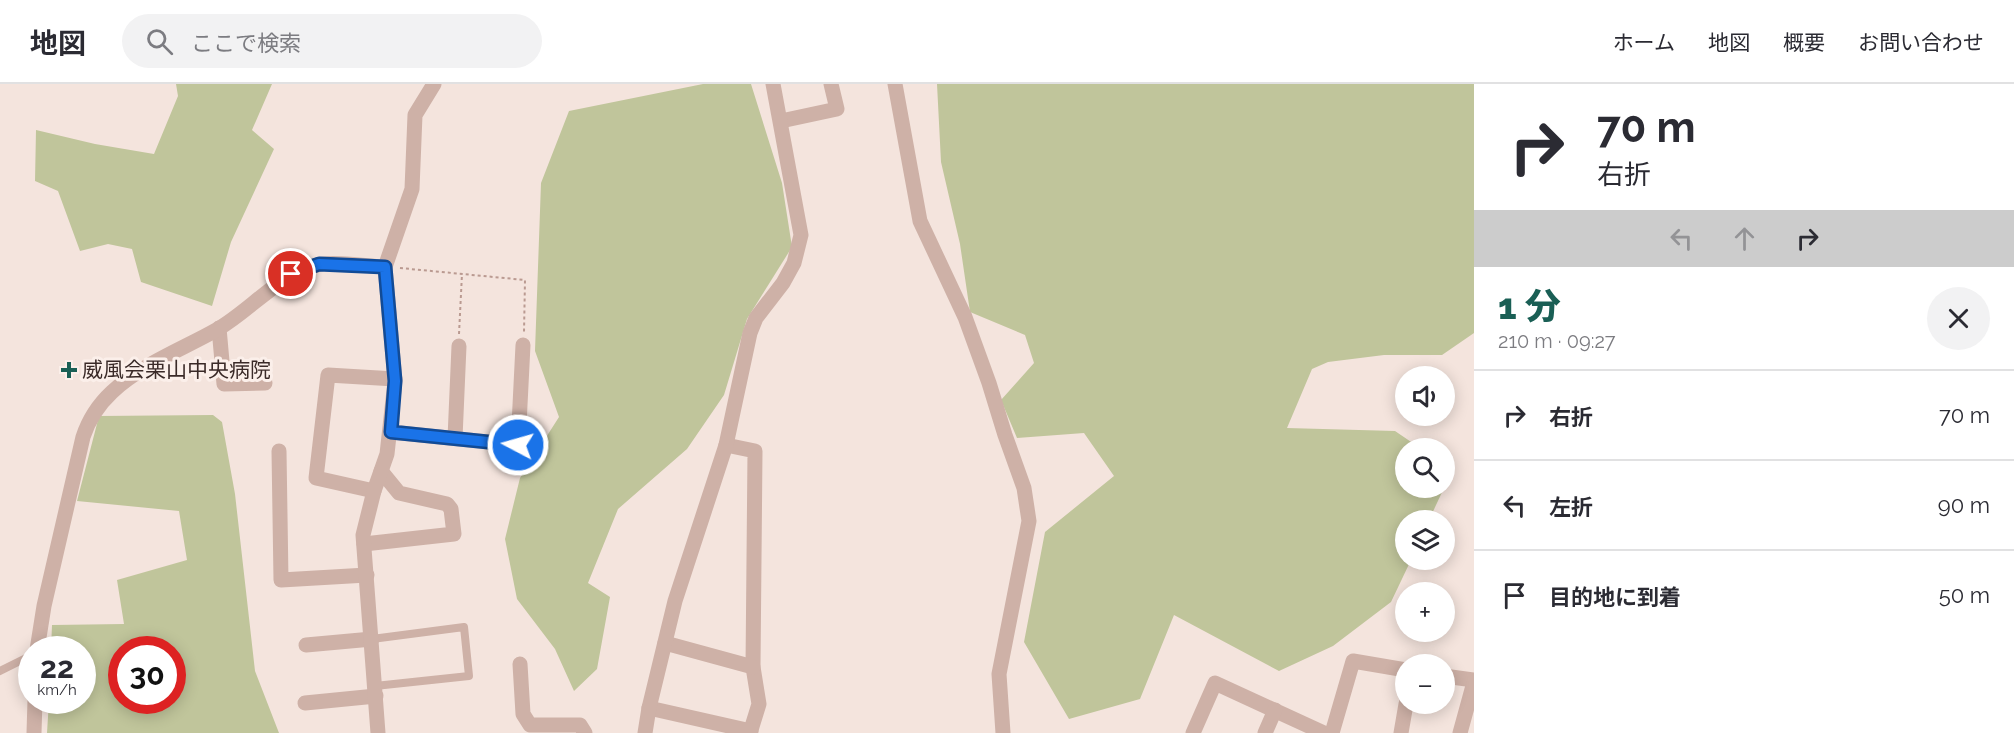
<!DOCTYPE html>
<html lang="ja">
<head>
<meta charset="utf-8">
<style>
  :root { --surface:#fff; --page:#f2f2f3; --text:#2b2b33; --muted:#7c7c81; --line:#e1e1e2; --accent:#1a5f55 }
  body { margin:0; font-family:Raleway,"Noto Sans JP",sans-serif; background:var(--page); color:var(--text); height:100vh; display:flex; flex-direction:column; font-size:22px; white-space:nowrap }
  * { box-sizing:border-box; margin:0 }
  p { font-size:20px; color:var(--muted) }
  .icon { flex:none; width:33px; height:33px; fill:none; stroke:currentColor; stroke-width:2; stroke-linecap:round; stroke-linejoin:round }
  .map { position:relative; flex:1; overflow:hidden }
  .details { display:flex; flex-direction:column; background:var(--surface); width:540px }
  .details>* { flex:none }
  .guide { background:#fff; color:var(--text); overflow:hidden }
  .tools { position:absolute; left:1395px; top:282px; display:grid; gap:12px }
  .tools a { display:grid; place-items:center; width:60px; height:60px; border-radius:50%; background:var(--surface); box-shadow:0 3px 15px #0003; font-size:30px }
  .speed { position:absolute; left:18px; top:552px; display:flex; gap:12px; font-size:30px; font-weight:700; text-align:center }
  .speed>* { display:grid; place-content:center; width:78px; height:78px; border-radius:50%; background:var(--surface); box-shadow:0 3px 15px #0003; line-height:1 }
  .speed small { font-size:15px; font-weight:400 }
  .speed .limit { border:9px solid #d22; background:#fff; color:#111 }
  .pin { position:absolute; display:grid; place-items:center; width:51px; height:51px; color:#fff; margin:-26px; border:3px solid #fff; border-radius:50%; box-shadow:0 2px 6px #0007 }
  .me { position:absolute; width:66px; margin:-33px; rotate:276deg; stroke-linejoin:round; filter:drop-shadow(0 0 4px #0008) }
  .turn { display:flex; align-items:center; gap:21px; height:126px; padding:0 24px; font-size:27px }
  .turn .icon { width:78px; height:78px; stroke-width:2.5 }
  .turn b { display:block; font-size:42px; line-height:51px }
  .lanes { display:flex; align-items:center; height:57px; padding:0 24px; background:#0003; justify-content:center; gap:30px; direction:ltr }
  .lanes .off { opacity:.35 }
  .round { display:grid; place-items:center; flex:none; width:63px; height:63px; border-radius:32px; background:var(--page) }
  .headline { display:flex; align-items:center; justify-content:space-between; height:102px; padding:0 24px }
  h1 { font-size:36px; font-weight:800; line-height:45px; color:var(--accent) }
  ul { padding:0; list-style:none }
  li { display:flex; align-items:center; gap:18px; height:90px; padding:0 24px; border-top:2px solid var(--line) }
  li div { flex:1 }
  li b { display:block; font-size:22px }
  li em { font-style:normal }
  header { display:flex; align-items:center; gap:36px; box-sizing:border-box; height:84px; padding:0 30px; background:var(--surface); border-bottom:2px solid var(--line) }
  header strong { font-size:28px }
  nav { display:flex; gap:33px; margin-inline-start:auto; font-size:21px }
  .search { width:420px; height:54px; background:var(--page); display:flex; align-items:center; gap:15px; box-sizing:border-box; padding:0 21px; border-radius:33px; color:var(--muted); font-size:22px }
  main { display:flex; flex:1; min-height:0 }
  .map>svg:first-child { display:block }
</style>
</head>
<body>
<header>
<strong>地図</strong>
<div class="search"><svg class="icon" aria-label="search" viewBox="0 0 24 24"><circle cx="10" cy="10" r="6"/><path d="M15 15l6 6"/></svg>ここで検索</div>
<nav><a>ホーム</a><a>地図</a><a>概要</a><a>お問い合わせ</a></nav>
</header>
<main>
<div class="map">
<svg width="1474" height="649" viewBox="0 0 1474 649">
  <rect width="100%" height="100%" fill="#f4e4dd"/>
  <!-- green -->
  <g fill="#c0c59b" fill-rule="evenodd">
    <polygon points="176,0 272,0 252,46 274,65 231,158 212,222 141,198 132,165 108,160 80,167 58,107 35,97 36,46 95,60 154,70 178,12"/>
    <polygon points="703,0 751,0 782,99 792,163 747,235 724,311 687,365 618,425 588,499 610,513 597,585 574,607 555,565 517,515 505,455 520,394 559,333 535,267 541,99 569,27"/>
    <polygon points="937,0 1474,0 1474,249 1442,271 1384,271 1328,278 1312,285 1287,344 1395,347 1420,364 1406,364 1406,404 1444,404 1429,436 1406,436 1406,476 1411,476 1391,518 1333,562 1279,587 1174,531 1140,615 1069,635 1024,558 1045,448 1114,392 1084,349 1017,354 1001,316 1034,279 1025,251 970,228 960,160 941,78"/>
    <path d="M213,331L222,338L235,410L255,587L279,649H47L49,617L82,616V566L51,565L52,541L124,540L117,496L187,476L179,427L77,417L99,332ZM122,566H172V616H122Z"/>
  </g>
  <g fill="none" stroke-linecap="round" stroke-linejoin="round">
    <!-- path -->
    <g stroke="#ba9a91" stroke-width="2" stroke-dasharray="3 3" stroke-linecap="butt">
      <polyline points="400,184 525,196 524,248"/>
      <polyline points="459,250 462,190"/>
    </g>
    <!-- lane -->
    <g stroke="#ceb1a7" stroke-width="8">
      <polyline points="372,555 464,543 469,592 375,602"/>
      <polyline points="0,587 32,571"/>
    </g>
    <!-- street -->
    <g stroke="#ceb1a7" stroke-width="15">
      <polyline points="895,0 920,137 965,233 989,299 1005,351 1024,404 1029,437 999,590 1003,649"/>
      <polyline points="781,37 837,25 831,0"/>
      <polyline points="219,244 224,300 265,299"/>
      <polyline points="391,348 518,361 523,261"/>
      <polyline points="455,354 459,262"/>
      <polyline points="726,361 755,367 753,583 759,620 750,649"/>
      <polyline points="279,367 281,496 367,491"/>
      <polyline points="374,407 316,394 328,291 395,295"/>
      <polyline points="364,460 454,450 451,425 447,420 399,409 381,387"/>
      <polyline points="665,559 753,583"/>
      <polyline points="306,561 372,555"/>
      <path d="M37,566L44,522L83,353C89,335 98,321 112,308C142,280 183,265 218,245C252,225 278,191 317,181C330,177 369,182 385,183"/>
      <polyline points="520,580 523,630 530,641 580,641 585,649"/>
      <polyline points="1444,592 1474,596"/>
      <polyline points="305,619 376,612"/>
      <polyline points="649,624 751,647"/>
      <polyline points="34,649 35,616"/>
      <polyline points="378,649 363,451 374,407 387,370 395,297 385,183 412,105 415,31 434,0"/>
      <polyline points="645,649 649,624 675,517 726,361 750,249 756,234 783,199 794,179 801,151 773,0"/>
      <polyline points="1193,649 1215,599 1324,649"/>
      <polyline points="1265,649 1275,626"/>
      <polyline points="1332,649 1353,577 1406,586"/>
      <polyline points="1401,649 1406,620"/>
      <polyline points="1460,649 1474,598"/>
    </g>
  </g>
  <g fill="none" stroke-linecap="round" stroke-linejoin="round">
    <defs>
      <polyline id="route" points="291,190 319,180 385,183 395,297 391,348 518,361"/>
    </defs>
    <!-- route casing -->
    <use href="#route" stroke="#114b97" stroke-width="15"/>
    <!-- route -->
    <use href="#route" stroke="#1a73e8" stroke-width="10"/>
  </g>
  <!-- markers -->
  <path fill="#1a5f55" stroke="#fbefea" stroke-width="2" d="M66 277h6v6h6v6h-6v6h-6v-6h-6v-6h6z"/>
  <g text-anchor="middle" stroke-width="6" stroke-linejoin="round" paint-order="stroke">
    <!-- poi labels -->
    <g font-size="21" fill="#3a2a28" stroke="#fbefea" text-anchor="start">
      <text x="82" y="293">威風会栗山中央病院</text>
    </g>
  </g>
</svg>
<div class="tools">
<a><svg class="icon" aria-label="sound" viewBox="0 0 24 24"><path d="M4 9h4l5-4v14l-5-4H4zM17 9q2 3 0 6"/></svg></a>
<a><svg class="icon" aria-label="search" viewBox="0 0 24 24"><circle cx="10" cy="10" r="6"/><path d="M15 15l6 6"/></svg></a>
<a><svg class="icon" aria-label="layers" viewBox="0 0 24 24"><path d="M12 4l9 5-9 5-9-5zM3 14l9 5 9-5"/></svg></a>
<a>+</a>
<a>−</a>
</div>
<div class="speed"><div>22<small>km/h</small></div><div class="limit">30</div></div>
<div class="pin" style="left:291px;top:190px;background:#d93025"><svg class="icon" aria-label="arrive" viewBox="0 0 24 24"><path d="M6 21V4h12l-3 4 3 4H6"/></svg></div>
<svg class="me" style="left:518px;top:361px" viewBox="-20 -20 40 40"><circle r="17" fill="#1a73e8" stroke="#fff" stroke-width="3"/><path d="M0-11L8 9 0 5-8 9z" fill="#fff"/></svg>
</div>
<section class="details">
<div class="guide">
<div class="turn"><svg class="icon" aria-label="right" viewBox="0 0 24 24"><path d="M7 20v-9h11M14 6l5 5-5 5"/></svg><div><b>70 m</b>右折</div></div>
<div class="lanes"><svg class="icon off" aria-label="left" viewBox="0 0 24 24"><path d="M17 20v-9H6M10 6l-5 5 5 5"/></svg><svg class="icon off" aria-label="ahead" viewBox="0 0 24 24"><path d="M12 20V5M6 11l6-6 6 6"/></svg><svg class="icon" aria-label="right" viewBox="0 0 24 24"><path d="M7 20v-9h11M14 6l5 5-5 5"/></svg></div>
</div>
<div class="headline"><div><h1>1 分</h1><p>210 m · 09:27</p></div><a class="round"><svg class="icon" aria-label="close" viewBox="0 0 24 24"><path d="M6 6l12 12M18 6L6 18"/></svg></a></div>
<ul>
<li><svg class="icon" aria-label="right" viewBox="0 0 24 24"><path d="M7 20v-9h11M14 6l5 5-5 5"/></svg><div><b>右折</b></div><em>70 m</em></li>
<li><svg class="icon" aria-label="left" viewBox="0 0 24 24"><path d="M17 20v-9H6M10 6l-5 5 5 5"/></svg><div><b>左折</b></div><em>90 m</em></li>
<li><svg class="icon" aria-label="arrive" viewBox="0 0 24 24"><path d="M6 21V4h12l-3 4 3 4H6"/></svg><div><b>目的地に到着</b></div><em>50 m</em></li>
</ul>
</section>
</main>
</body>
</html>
